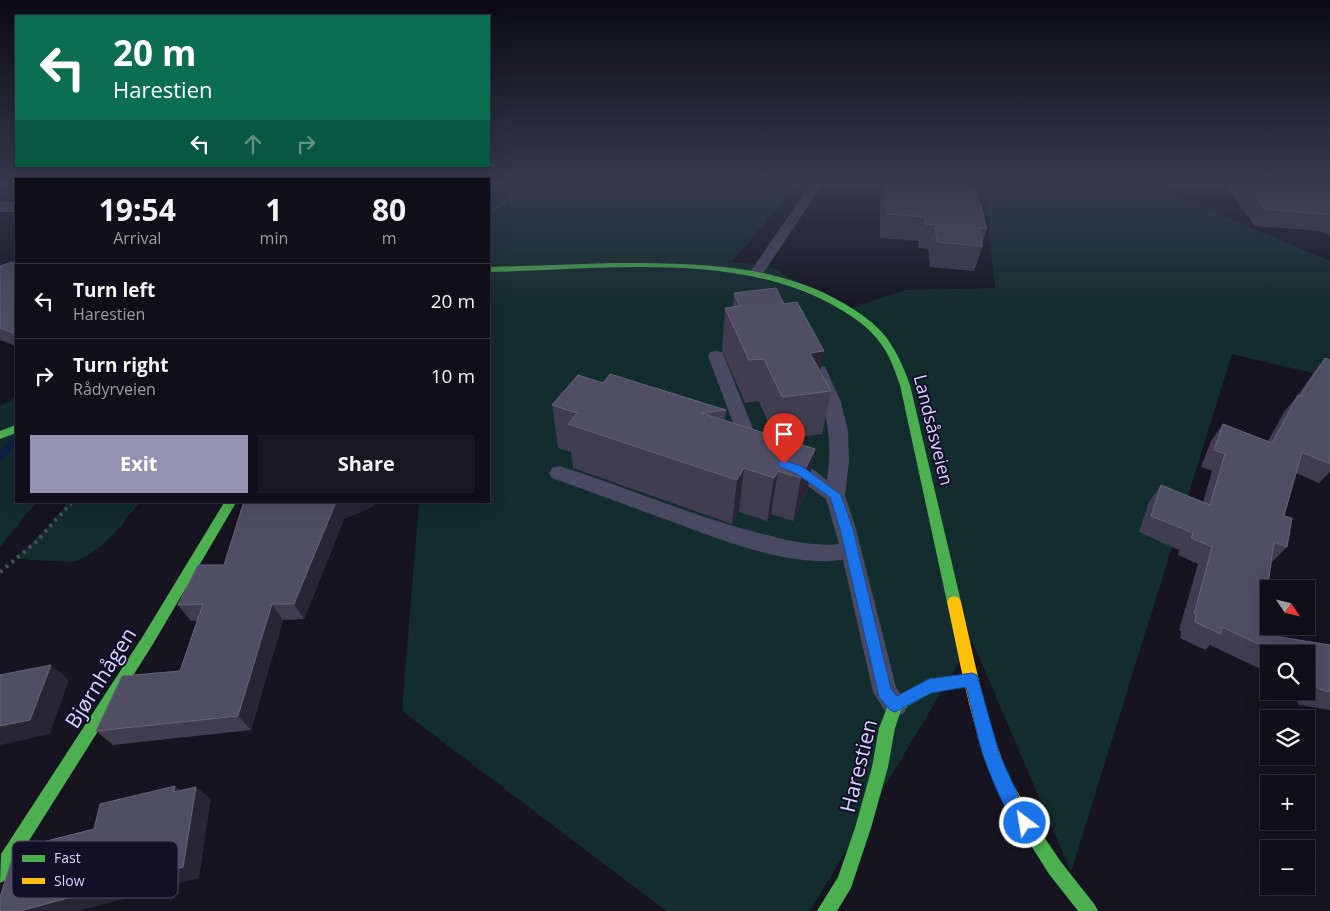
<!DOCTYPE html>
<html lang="en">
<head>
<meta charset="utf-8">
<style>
  :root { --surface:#100f19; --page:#191822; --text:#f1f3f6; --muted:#9c9ca2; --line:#302f38; --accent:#9591b1 }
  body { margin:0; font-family:"Open Sans",sans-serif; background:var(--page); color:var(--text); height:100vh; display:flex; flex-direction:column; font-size:19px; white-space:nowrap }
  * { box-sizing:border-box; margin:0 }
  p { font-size:16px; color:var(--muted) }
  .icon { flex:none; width:28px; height:28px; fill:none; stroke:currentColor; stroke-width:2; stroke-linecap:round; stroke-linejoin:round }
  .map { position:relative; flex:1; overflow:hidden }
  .panel { position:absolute; left:15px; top:178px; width:475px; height:325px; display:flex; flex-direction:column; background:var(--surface); border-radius:0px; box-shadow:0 5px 20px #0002,0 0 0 1px var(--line) }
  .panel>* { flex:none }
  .top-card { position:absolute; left:15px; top:15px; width:475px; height:152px; border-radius:0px; box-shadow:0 5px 20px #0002,0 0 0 1px var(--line); background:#0b6e4f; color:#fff; overflow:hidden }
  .needle { width:32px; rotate:125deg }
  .controls { position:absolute; left:1260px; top:580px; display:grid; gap:10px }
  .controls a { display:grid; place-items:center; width:55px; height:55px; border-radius:0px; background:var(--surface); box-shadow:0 5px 20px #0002,0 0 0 1px var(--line); font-size:25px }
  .pin { position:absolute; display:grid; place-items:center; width:42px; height:42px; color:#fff; margin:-51px -21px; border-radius:50% 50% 50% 0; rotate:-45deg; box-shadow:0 0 5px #0007 }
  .pin .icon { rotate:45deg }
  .me { position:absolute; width:55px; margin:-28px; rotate:329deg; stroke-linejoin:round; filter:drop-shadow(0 0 4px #0008) }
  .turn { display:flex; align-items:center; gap:18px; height:105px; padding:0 15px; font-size:22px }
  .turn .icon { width:65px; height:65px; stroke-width:2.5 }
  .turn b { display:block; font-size:35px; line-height:42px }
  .lanes { display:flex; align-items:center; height:48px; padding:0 15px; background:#0003; justify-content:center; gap:25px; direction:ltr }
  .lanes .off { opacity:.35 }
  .eta { display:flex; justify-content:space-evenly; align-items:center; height:85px; text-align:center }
  .eta b { font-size:30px; font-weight:700; line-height:35px }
  .primary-button { display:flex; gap:10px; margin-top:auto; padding:10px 15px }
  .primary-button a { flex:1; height:58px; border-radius:0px; background:var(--accent); color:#fff; font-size:20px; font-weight:700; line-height:58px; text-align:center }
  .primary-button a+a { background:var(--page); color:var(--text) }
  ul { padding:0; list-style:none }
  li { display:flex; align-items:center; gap:15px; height:75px; padding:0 15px; border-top:1px solid var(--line) }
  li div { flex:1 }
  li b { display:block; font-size:19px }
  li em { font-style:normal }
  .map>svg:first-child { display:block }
</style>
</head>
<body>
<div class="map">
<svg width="1330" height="911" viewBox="0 0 1330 911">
  <rect width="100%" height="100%" fill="#161421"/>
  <!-- green -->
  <g fill="#132c2d">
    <polygon points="489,182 800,182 732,262 767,265 847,309 905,290 995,288 984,182 1138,182 1170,193 1330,261 1330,377 1232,354 1071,872 972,641 810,911 666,911 402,711 419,501 489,501"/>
    <polygon points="16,397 16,501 37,501 0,547 0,406"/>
    <path d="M69,501H140C124,523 103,551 76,561C71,563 25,559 15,559L48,527Z"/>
  </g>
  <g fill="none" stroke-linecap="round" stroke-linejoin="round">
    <!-- stream -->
    <polygon fill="#0d2144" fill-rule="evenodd" points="16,436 16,445 4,459 0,460 0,450 13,437"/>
    <!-- path-far1 -->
    <polyline stroke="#44505f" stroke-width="2.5" stroke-dasharray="2 2.5" stroke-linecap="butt" points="489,212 519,193 524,182"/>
    <!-- path -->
    <polyline stroke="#44505f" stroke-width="4" stroke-dasharray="3 4.5" stroke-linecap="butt" points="0,572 35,543 73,501"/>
    <!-- lane -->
    <g fill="#4a4962" fill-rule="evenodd">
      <polygon points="812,182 824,182 762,275 752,275 750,272"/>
      <polygon points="716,351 722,352 724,356 761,449 759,454 752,456 745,454 743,449 708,356 710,352"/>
      <path d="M819,366L825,367L827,371L841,402L848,431L849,461L845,495L856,529L896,687L908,705L904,713L895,717L886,713L873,692L843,560C787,567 722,540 670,521C631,507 592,492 552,478L549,473L552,468L559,466C624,486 686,514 752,531C780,539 810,547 839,544L826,499L792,475L782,471L779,466L782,461C799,456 815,471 827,480C833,441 827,407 811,371L813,367Z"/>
    </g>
    <!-- street -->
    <rect fill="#4a4962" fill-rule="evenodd" x="0" y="202" width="16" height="10"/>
    <!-- fast -->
    <g fill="#4caf50" fill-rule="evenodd">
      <path d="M611,263C691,263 774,262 845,304C860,313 875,323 886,337C897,352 904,368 910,385L961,602L959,606L954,608L949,606L947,602L900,385C895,371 890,356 881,344C870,328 854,317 838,308C741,250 598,270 489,272V267Z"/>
      <polygon points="16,425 16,433 0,439 0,431"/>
      <polygon points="225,501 237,501 153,644 13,866 6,880 0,883 1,854 143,636"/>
      <polygon points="972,673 977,675 979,680 977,685 931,693 901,710 895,728 888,767 871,828 851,888 837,911 817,911 838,877 855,828 872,767 879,728 890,700 929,679"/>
      <polygon points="1028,820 1034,822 1061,862 1095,905 1098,911 1078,911 1049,874 1020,828 1022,822"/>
    </g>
    <!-- slow -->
    <path fill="#ffc107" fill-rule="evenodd" d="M954,596L959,598L961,602C974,658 985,716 1006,770C1015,790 1028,808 1036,828L1034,834L1028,836C1019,833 1016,824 1012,816C974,752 963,674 947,602L949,598Z"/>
  </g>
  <!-- wall -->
  <g fill="#403d50">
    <polygon points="884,182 967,182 969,188 987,229 982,244 983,246 974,271 930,267 928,249 919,248 918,241 880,238 880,197"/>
    <polygon points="1223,182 1330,182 1330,236 1320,231 1255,226"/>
    <polygon points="16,264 16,346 0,340 0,266"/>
    <polygon points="734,293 820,371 831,391 822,434 784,439 815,449 807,492 793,521 771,514 767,521 739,512 732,524 573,468 571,452 558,448 552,405 603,383 726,410 725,421 774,436 759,401 745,403 722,350 725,308 733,307"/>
    <polygon points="1325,358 1330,360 1330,472 1319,483 1296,473 1284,516 1287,547 1271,563 1266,599 1280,637 1330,645 1330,710 1299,705 1293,691 1306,691 1306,654 1269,654 1269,673 1210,645 1205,650 1180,638 1181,631 1179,630 1198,564 1178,555 1179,550 1139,532 1149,502 1161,485 1203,502 1212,471 1201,467 1211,441 1223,424 1268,441 1284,412 1298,395 1312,375"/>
    <polygon points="374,506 344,519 304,619 283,620 251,730 113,745 96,731 180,671 197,621 191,621 178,605 224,565"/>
  </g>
  <!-- shaded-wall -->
  <g fill="#282635">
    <polygon points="824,351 816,393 810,353"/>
    <polygon points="815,449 807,492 793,521 801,478"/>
    <polygon points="744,468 739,512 732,524 737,480"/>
    <polygon points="778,471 771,514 767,521 774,478"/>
    <polygon points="338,501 372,501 374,506 344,519 304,619 294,604 336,502"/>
    <polygon points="272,604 283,620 251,730 238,716"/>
    <polygon points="51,665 69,680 50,734 0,745 0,726"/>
    <polygon points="175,786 191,798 174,792"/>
    <polygon points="196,787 211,799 199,878 79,911 20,911"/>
  </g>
  <!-- building -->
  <g fill="#504e63" stroke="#66637b">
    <polygon points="886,182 967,182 969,188 977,189 987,229 979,228 983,246 937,242 935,225 925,224 925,217 886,214"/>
    <polygon points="1244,182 1330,182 1330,215 1265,209"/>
    <polygon points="12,262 16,264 16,334 0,328 0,266"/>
    <polygon points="776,288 784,304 797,302 824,351 810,353 831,391 782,397 764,359 749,360 725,308 740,306 734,293"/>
    <polygon points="1325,358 1330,360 1330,464 1302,452 1284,516 1292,518 1287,547 1274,542 1266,599 1269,600 1269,626 1281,626 1280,637 1330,645 1330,692 1318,689 1309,667 1306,666 1306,654 1280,654 1222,627 1221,634 1195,622 1196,615 1194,614 1212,547 1191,538 1193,533 1151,516 1161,485 1210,505 1225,454 1214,450 1223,424 1272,443 1298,395 1300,396"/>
    <polygon points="610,374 726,410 701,413 815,449 801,478 778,471 774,478 744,468 737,480 568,424 577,413 552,405 578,375 603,383"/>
    <polygon points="244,501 338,501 336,502 294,604 272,604 238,716 96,731 122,676 180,671 203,604 178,605 198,565 224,565"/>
    <polygon points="51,665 30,720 0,726 0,675"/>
    <polygon points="175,786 174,792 196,787 183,867 20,911 0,911 0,897 15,849 94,829 100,804"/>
  </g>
  <!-- sky -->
  <linearGradient id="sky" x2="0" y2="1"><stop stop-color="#0c0b12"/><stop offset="0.59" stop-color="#363a4e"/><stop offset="1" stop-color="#363a4e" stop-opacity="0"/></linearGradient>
  <rect width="1330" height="310" fill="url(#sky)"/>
  <!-- route -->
  <path fill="#1a73e8" stroke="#114b97" d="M784,460L803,467L841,495L853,529L891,689L897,696L929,679L972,673L977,675L999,753L1021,802L1034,823L1031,829L1025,831C1009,825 989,772 983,755C976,733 972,710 966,687L931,693L895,712L890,710L879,697L840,529L830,497L795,473L780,467L778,464L780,461Z"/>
  <g text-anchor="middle" stroke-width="4" stroke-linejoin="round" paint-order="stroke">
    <!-- street labels -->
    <g font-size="18" fill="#d9d4ff" stroke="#130f26">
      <text transform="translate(933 430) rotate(76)" y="6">Landsåsveien</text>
    </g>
    <!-- near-street labels -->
    <g font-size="21" fill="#d9d4ff" stroke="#130f26">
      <text transform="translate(101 678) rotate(-58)" y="7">Bjørnhågen</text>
      <text transform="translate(859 766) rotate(-76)" y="7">Harestien</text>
    </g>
  </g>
  <!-- legend -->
  <rect x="12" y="841" width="166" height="57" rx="8" fill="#130f26" stroke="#4e4a67" stroke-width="1"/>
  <rect x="22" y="855" width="23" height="7" fill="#4caf50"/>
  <rect x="22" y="878" width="23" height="6" fill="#ffc107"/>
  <g font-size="14" fill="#d9d4ff">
    <text x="54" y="863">Fast</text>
    <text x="54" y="886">Slow</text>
  </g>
</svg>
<div class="controls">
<a><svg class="needle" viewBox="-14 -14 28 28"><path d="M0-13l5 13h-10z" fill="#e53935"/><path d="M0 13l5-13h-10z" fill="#9c9ca2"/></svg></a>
<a><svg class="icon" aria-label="search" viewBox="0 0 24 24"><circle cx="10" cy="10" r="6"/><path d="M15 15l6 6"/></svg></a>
<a><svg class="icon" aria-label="layers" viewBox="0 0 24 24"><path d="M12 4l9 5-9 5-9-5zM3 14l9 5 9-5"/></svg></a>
<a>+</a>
<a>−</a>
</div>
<div class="pin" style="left:784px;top:464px;background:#d93025"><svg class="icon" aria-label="arrive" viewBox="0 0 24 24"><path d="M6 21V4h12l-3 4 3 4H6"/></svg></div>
<svg class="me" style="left:1025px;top:823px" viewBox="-20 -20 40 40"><circle r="17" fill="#1a73e8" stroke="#fff" stroke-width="3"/><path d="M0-11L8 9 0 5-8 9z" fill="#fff"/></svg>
<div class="top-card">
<div class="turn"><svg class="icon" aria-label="left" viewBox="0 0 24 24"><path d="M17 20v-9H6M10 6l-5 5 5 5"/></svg><div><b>20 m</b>Harestien</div></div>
<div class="lanes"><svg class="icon" aria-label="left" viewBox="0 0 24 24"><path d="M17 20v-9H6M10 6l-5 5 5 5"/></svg><svg class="icon off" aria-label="ahead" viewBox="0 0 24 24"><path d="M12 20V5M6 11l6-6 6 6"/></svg><svg class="icon off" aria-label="right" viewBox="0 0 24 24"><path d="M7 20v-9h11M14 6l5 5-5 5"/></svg></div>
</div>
<section class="panel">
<div class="eta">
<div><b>19:54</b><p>Arrival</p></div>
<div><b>1</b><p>min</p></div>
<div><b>80</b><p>m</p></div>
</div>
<ul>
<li><svg class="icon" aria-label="left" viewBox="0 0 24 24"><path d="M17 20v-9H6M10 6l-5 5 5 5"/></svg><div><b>Turn left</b><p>Harestien</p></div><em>20 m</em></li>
<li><svg class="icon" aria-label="right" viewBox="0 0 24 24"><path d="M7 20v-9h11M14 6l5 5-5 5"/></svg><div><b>Turn right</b><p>Rådyrveien</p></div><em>10 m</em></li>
</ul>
<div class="primary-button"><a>Exit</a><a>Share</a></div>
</section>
</div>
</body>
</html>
